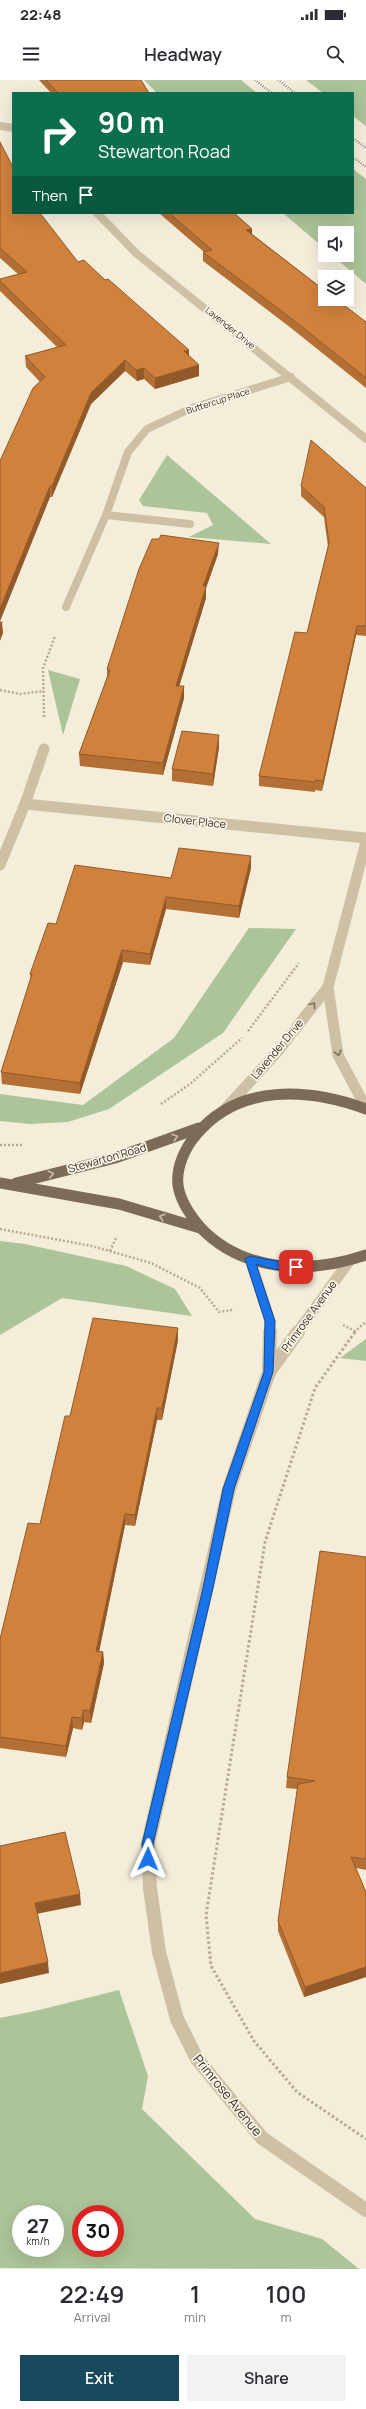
<!DOCTYPE html>
<html lang="en">
<head>
<meta charset="utf-8">
<style>
  :root { --surface:#fff; --page:#f2f2f3; --text:#2b2b33; --muted:#7c7c81; --accent:#19495d }
  body { margin:0; font-family:Manrope,sans-serif; background:var(--page); color:var(--text); height:100vh; display:flex; flex-direction:column; font-size:15px; white-space:nowrap }
  * { box-sizing:border-box; margin:0 }
  p { font-size:13px; color:var(--muted) }
  .icon { flex:none; width:22px; height:22px; fill:none; stroke:currentColor; stroke-width:2; stroke-linecap:round; stroke-linejoin:round }
  .map { position:relative; height:2189px; overflow:hidden }
  .panel { display:flex; flex-direction:column; background:var(--surface); flex:1 }
  .panel>* { flex:none }
  .guide { position:absolute; left:12px; top:12px; width:342px; height:122px; border-radius:0px; box-shadow:0 4px 16px #0002; background:#0b6e4f; color:#fff; overflow:hidden }
  .buttons { position:absolute; left:318px; top:146px; display:grid; gap:8px }
  .buttons a { display:grid; place-items:center; width:36px; height:36px; border-radius:0px; background:var(--surface); box-shadow:0 4px 16px #0002; font-size:20px }
  .speed { position:absolute; left:12px; top:2125px; display:flex; gap:8px; font-size:20px; font-weight:700; text-align:center }
  .speed>* { display:grid; place-content:center; width:52px; height:52px; border-radius:50%; background:var(--surface); box-shadow:0 4px 16px #0002; line-height:1 }
  .speed small { font-size:10px; font-weight:400 }
  .speed .limit { border:6px solid #d22; background:#fff; color:#111 }
  .pin { position:absolute; display:grid; place-items:center; width:34px; height:34px; color:#fff; margin:-17px; border-radius:8px; box-shadow:0 2px 6px #0006 }
  .me { position:absolute; width:44px; margin:-22px; rotate:1deg; stroke-linejoin:round; filter:drop-shadow(0 0 3px #0008) }
  .turn { display:flex; align-items:center; gap:14px; height:84px; padding:0 20px; font-size:18px }
  .turn .icon { width:52px; height:52px; stroke-width:2.5 }
  .turn b { display:block; font-size:28px; line-height:34px }
  .then { display:flex; align-items:center; height:38px; padding:0 20px; background:#0003; gap:8px; font-size:15px }
  .eta { display:flex; justify-content:space-evenly; align-items:center; height:68px; text-align:center }
  .eta b { font-size:24px; font-weight:600; line-height:28px }
  .primary-button { display:flex; gap:8px; margin-top:auto; padding:8px 20px }
  .primary-button a { flex:1; height:46px; border-radius:0px; background:var(--accent); color:#fff; font-size:16px; font-weight:600; line-height:46px; text-align:center }
  .primary-button a+a { background:var(--page); color:var(--text) }
  .status { display:flex; justify-content:space-between; align-items:center; height:28px; padding:0 20px; background:var(--surface); direction:ltr }
  .status svg { height:11px; fill:currentColor }
  header { display:flex; justify-content:space-between; align-items:center; height:52px; padding:0 20px; background:var(--surface); font-size:18px; font-weight:600 }
  .map>svg:first-child { display:block }
</style>
</head>
<body>
<div class="status"><b>22:48</b><svg viewBox="0 0 49 12"><path d="M0 12V9h3v3zM5 12V6h3v6zM10 12V3h3v9zM15 12V0h3v12zM26 1h20v11H26zM47 4h2v5h-2z"/></svg></div>
<header><svg class="icon" aria-label="menu" viewBox="0 0 24 24"><path d="M4 6h16M4 12h16M4 18h16"/></svg>Headway<svg class="icon" aria-label="search" viewBox="0 0 24 24"><circle cx="10" cy="10" r="6"/><path d="M15 15l6 6"/></svg></header>
<div class="map">
<svg width="366" height="2189" viewBox="0 0 366 2189">
  <rect width="100%" height="100%" fill="#f4edda"/>
  <!-- green -->
  <g fill="#acc499" fill-rule="evenodd">
    <polygon points="144,0 241,0 257,13 157,13"/>
    <polygon points="306,0 366,0 366,46 353,36 353,13 323,13"/>
    <polygon points="353,89 366,99 366,204 332,175 347,175 347,153 325,153 325,169 283,133 353,133"/>
    <polygon points="167,375 271,464 189,457 213,445 207,433 143,426 139,420"/>
    <polygon points="48,590 80,599 63,655"/>
    <polygon points="249,848 296,849 223,953 109,1029 68,1042 30,1044 0,1041 0,1014 83,1025 174,958"/>
    <polygon points="0,1161 25,1164 126,1186 175,1209 192,1236 62,1218 0,1255"/>
    <polygon points="366,1259 366,1281 340,1278"/>
    <path d="M119,1910L148,1996L142,2029L255,2139L322,2159L359,2189L0,2188V1938L35,1931ZM21,2134H55V2168H21ZM81,2134H115V2168H81Z"/>
  </g>
  <g fill="none" stroke-linecap="round" stroke-linejoin="round">
    <!-- path-far1 -->
    <g stroke="#b9aa8f" stroke-width="2.5" stroke-dasharray="2 2" stroke-linecap="butt">
      <polyline points="0,610 20,614 44,611"/>
      <polyline points="44,637 43,588 55,556"/>
      <polyline points="248,951 299,883"/>
      <polyline points="161,1024 190,1004 242,958"/>
      <polyline points="0,1065 23,1065"/>
      <polyline points="0,1149 92,1166 151,1183 200,1208 219,1232 232,1230"/>
      <polyline points="110,1171 116,1158"/>
      <polyline points="343,1245 355,1251 366,1242"/>
      <polyline points="354,1253 355,1251"/>
    </g>
    <!-- path -->
    <polyline stroke="#b9aa8f" stroke-width="3" stroke-dasharray="2.5 2.5" stroke-linecap="butt" points="355,1252 315,1308 265,1462 206,1835 211,1886 254,1961 297,2012 366,2059"/>
    <!-- minor-far2 -->
    <g stroke="#cdc0a5" stroke-width="8">
      <polyline points="0,46 13,48"/>
      <polyline points="97,133 137,174 366,359"/>
      <polyline points="106,435 190,444"/>
      <polyline points="66,527 106,435 128,372 147,349 192,328 291,297"/>
    </g>
    <!-- minor-far1 -->
    <g stroke="#cdc0a5" stroke-width="11">
      <polyline points="25,724 366,758"/>
      <polyline points="366,762 328,907 338,975 366,1028"/>
      <polyline points="0,785 25,724 44,669"/>
      <polyline points="225,1029 278,971 328,907"/>
      <polyline points="250,1179 270,1241 270,1253"/>
      <polyline points="297,1253 350,1180"/>
    </g>
    <!-- minor -->
    <g stroke="#cdc0a5" stroke-width="14">
      <polyline points="298,1252 269,1292 229,1409 148,1764 150,1808 159,1872 177,1939 197,1979 262,2058 366,2130"/>
      <polyline points="269,1292 270,1252"/>
    </g>
    <!-- major -->
    <g stroke="#7b6b57" stroke-width="11">
      <path d="M366,1029C309,1008 239,1003 196,1055C185,1068 176,1087 178,1105C180,1121 190,1135 200,1147C243,1193 310,1194 366,1175"/>
      <polyline points="0,1103 119,1124 200,1148"/>
      <polyline points="16,1103 115,1078 199,1048"/>
    </g>
    <!-- rail -->
    <g stroke="#383027" stroke-width="2" stroke-dasharray="0.5 2" stroke-linecap="butt">
      <polyline points="255,0 272,13"/>
      <polyline points="278,0 295,13"/>
      <polyline points="353,58 366,68"/>
      <polyline points="353,77 366,87"/>
    </g>
  </g>
  <!-- wall -->
  <g fill="#b36f34">
    <polygon points="39,0 141,0 149,13 51,13"/>
    <polygon points="0,62 13,133 78,182 105,200 189,270 189,276 199,285 199,296 155,309 144,299 137,301 125,291 91,324 52,417 50,417 0,541 0,381 40,302 26,287 25,276 57,267 0,211 0,199 18,194 0,178"/>
    <polygon points="159,133 234,133 252,149 252,154 366,242 366,308 291,248 203,181 203,172 204,172"/>
    <polygon points="301,406 366,408 366,556 356,555 322,711 315,710 315,712 259,706 259,696 307,553 328,467 324,437 301,416"/>
    <polygon points="218,474 206,508 206,518 179,606 184,618 163,695 80,686 79,674 107,597 107,589"/>
    <polygon points="219,655 219,667 213,706 172,701 172,689"/>
    <polygon points="251,788 239,838 166,829 150,885 123,882 80,1014 2,1004 1,992 31,899 30,894 56,844 171,798"/>
    <polygon points="178,1260 162,1340 157,1340 135,1446 125,1445 99,1571 103,1572 104,1583 91,1643 84,1642 82,1650 73,1648 66,1677 0,1668 0,1559 40,1444 70,1336"/>
    <polygon points="366,1477 366,1790 356,1788 366,1812 366,1897 304,1917 278,1851 278,1841 298,1709 286,1708 287,1697"/>
  </g>
  <!-- shaded-wall -->
  <g fill="#925a2a">
    <polygon points="252,149 252,158 246,150"/>
    <polygon points="189,270 189,281 184,271"/>
    <polygon points="125,280 125,291 91,324 52,417 52,406 91,313"/>
    <polygon points="199,285 199,296 155,309 155,298"/>
    <polygon points="144,288 144,299 137,301 136,290"/>
    <polygon points="50,406 50,417 0,541 0,529"/>
    <polygon points="219,463 218,474 206,508 206,518 176,617 176,606 203,506"/>
    <polygon points="2,542 3,553 0,561 0,548"/>
    <polygon points="357,546 356,555 322,711 323,701"/>
    <polygon points="184,606 184,618 163,695 163,683"/>
    <polygon points="219,655 219,667 213,706 213,694"/>
    <polygon points="251,776 251,788 239,838 239,826"/>
    <polygon points="166,817 166,829 150,885 150,874"/>
    <polygon points="122,870 123,882 80,1014 80,1003"/>
    <polygon points="178,1248 178,1260 162,1340 162,1328"/>
    <polygon points="157,1328 157,1340 135,1446 135,1435"/>
    <polygon points="125,1434 125,1445 97,1582 96,1571"/>
    <polygon points="103,1572 104,1583 91,1643 90,1631"/>
    <polygon points="83,1630 84,1642 82,1650 82,1638"/>
    <polygon points="72,1637 73,1648 66,1677 66,1666"/>
    <polygon points="80,1814 81,1825 36,1834 35,1823"/>
    <polygon points="48,1882 49,1893 0,1904 0,1893"/>
    <polygon points="366,1887 366,1897 304,1917 305,1907"/>
  </g>
  <!-- building -->
  <g fill="#d0813c" stroke="#925a2a">
    <polygon points="46,0 141,0 149,13 58,13"/>
    <polygon points="0,62 13,87 13,133 40,133 78,182 84,180 105,200 108,199 189,270 184,271 199,285 155,298 144,288 136,290 125,280 91,313 52,406 50,406 0,529 0,381 33,308 45,297 25,276 66,265 0,201 0,199 27,192 0,168"/>
    <polygon points="169,133 234,133 252,149 246,150 325,211 325,219 336,219 366,242 366,298 292,239 203,172 212,170"/>
    <polygon points="311,360 366,408 366,546 357,546 323,701 316,700 315,702 259,696 295,552 307,553 329,463 324,427 301,406"/>
    <polygon points="161,455 219,463 203,506 206,506 176,606 184,606 163,683 79,674 110,590 107,589 139,489 152,459 159,459"/>
    <polygon points="0,542 2,542 0,548"/>
    <polygon points="182,651 219,655 213,694 172,689"/>
    <polygon points="179,768 251,776 239,826 166,817 150,874 122,870 80,1003 1,992 32,894 30,894 48,843 56,844 75,785 171,798"/>
    <polygon points="93,1238 178,1248 162,1328 157,1328 135,1435 125,1434 96,1571 103,1572 90,1631 83,1630 82,1638 72,1637 66,1666 0,1657 0,1559 28,1443 40,1444 65,1336 70,1336"/>
    <polygon points="320,1471 366,1477 366,1779 351,1777 366,1812 366,1887 305,1907 278,1841 298,1704 315,1701 287,1697"/>
    <polygon points="65,1752 80,1814 35,1823 48,1882 0,1893 0,1766"/>
  </g>
  <!-- one-way arrows -->
  <defs><path id="oneway-chevron" d="M-2-3.5L2.5 0L-2 3.5" fill="none" stroke-width="1.6" stroke-linecap="round" stroke-linejoin="round"/></defs>
  <g stroke="#7b7160">
    <use href="#oneway-chevron" transform="translate(313 925) rotate(-52)"/>
    <use href="#oneway-chevron" transform="translate(338 973) rotate(75)"/>
  </g>
  <g stroke="#c8bead">
    <use href="#oneway-chevron" transform="translate(175 1057) rotate(-19)"/>
    <use href="#oneway-chevron" transform="translate(51 1094) rotate(-14)"/>
    <use href="#oneway-chevron" transform="translate(162 1137) rotate(-164)"/>
  </g>
  <!-- route -->
  <path fill="#1a73e8" stroke="#114b97" d="M250,1176C258,1178 299,1184 301,1187C294,1196 266,1187 256,1184L275,1241L273,1292L234,1409L213,1508L153,1764L154,1779L148,1784L143,1779L142,1764L203,1508L223,1409L264,1292L265,1241L245,1179Z"/>
  <g text-anchor="middle" stroke-width="3.5" stroke-linejoin="round" paint-order="stroke">
    <!-- far-street labels -->
    <g font-size="9" fill="#383027" stroke="#fbf6e7">
      <text transform="translate(230 248) rotate(39)" y="3">Lavender Drive</text>
      <text transform="translate(218 321) rotate(-18)" y="3">Buttercup Place</text>
    </g>
    <!-- street labels -->
    <g font-size="11" fill="#383027" stroke="#fbf6e7">
      <text transform="translate(195 741) rotate(6)" y="4">Clover Place</text>
      <text transform="translate(277 969) rotate(-50)" y="4">Lavender Drive</text>
      <text transform="translate(107 1078) rotate(-16)" y="4">Stewarton Road</text>
      <text transform="translate(309 1236) rotate(-54)" y="4">Primrose Avenue</text>
    </g>
    <!-- near-street labels -->
    <g font-size="13" fill="#383027" stroke="#fbf6e7">
      <text transform="translate(228 2015) rotate(51)" y="5">Primrose Avenue</text>
    </g>
  </g>
</svg>
<div class="buttons">
<a><svg class="icon" aria-label="sound" viewBox="0 0 24 24"><path d="M4 9h4l5-4v14l-5-4H4zM17 9q2 3 0 6"/></svg></a>
<a><svg class="icon" aria-label="layers" viewBox="0 0 24 24"><path d="M12 4l9 5-9 5-9-5zM3 14l9 5 9-5"/></svg></a>
</div>
<div class="speed"><div>27<small>km/h</small></div><div class="limit">30</div></div>
<div class="pin" style="left:296px;top:1187px;background:#d93025"><svg class="icon" aria-label="arrive" viewBox="0 0 24 24"><path d="M6 21V4h12l-3 4 3 4H6"/></svg></div>
<svg class="me" style="left:148px;top:1779px" viewBox="-20 -20 40 40"><path d="M0-17L14 15 0 8-14 15z" fill="#1a73e8" stroke="#fff" stroke-width="4"/></svg>
<div class="guide">
<div class="turn"><svg class="icon" aria-label="right" viewBox="0 0 24 24"><path d="M7 20v-9h11M14 6l5 5-5 5"/></svg><div><b>90 m</b>Stewarton Road</div></div>
<div class="then">Then<svg class="icon" aria-label="arrive" viewBox="0 0 24 24"><path d="M6 21V4h12l-3 4 3 4H6"/></svg></div>
</div>
</div>
<section class="panel">
<div class="eta">
<div><b>22:49</b><p>Arrival</p></div>
<div><b>1</b><p>min</p></div>
<div><b>100</b><p>m</p></div>
</div>
<div class="primary-button"><a>Exit</a><a>Share</a></div>
</section>
</body>
</html>
